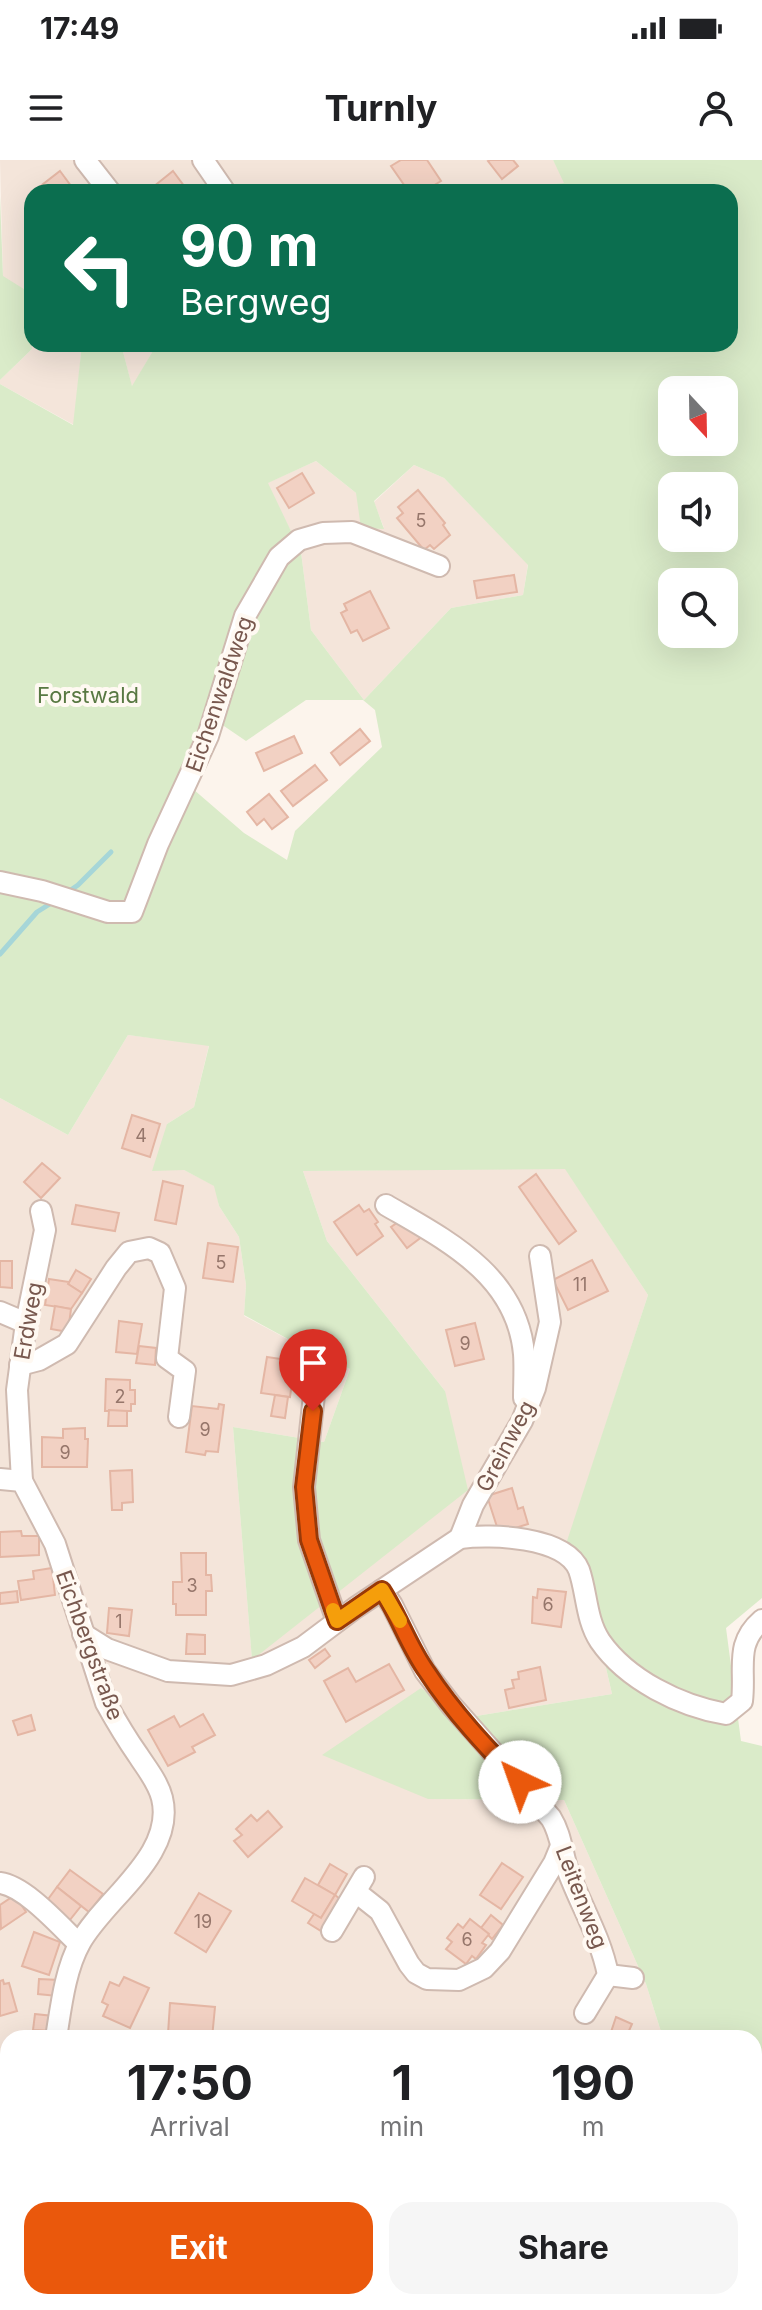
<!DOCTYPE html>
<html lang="en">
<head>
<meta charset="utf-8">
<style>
  :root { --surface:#fff; --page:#f6f6f6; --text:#202124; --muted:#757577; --accent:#ea580c }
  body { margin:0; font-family:Inter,sans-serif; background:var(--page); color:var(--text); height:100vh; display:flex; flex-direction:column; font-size:30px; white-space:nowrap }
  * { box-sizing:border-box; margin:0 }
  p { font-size:26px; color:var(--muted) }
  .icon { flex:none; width:44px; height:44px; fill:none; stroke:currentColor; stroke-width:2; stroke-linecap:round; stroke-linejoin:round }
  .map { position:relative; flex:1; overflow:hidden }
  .side { position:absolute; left:0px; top:1870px; width:762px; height:280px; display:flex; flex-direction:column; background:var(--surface); border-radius:24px 24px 0 0; box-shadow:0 8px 32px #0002 }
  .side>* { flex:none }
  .hud { position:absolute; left:24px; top:24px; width:714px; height:168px; border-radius:24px; box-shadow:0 8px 32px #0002; background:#0b6e4f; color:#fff; overflow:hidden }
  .needle { width:52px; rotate:158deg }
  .fabs { position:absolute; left:658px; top:216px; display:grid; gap:16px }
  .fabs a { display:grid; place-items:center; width:80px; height:80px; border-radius:16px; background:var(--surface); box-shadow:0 8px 32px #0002; font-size:40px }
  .pin { position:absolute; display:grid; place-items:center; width:68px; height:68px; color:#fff; margin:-82px -34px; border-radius:50% 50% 50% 0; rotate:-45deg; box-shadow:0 0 8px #0007 }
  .pin .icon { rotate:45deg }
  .me { position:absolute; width:88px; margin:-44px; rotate:318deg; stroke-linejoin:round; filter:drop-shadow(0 0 6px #0008) }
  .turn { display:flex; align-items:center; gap:28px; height:168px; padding:0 24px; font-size:36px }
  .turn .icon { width:104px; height:104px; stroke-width:2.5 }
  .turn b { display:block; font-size:56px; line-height:68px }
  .eta { display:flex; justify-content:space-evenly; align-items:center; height:136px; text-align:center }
  .eta b { font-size:48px; font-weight:700; line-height:56px }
  .action { display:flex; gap:16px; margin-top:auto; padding:16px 24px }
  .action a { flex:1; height:92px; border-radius:24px; background:var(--accent); color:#fff; font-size:32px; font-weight:700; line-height:92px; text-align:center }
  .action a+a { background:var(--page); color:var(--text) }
  .status { display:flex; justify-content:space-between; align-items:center; height:56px; padding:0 40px; background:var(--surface); direction:ltr }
  .status svg { height:22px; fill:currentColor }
  header { display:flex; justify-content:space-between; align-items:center; height:104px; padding:0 24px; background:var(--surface); font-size:36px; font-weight:700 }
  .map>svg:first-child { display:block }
</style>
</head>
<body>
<div class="status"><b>17:49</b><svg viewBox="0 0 49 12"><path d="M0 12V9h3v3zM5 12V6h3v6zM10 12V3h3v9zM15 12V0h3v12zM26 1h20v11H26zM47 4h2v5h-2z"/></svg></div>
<header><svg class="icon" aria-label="menu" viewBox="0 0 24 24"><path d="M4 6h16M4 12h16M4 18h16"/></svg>Turnly<svg class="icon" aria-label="person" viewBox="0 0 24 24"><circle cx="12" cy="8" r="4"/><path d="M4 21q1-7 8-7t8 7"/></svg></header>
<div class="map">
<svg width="762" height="2150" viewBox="0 0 762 2150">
  <rect width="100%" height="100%" fill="#fcf4ec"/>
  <!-- residential -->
  <g fill="#f4e5da">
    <polygon points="0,0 553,0 565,23 510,28 474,27 471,32 32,32 32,184 82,184 74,265 0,224 0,220 32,189 3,117"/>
    <polygon points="121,184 157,184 132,227"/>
    <polygon points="316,301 356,333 384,368 374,342 414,305 444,318 528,404 523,435 451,448 364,540 311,470 301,392 267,323"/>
    <polygon points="128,875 209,885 194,947 167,964 184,1010 215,1026 219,1046 239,1077 246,1125 244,1156 310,1191 350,1209 324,1282 233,1267 252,1499 445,1231 327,1081 303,1011 565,1008 648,1135 565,1390 595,1460 612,1534 464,1558 428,1639 564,1640 646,1824 663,1878 8,1878 8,2132 0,2107 0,938 68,975"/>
    <polygon points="754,1974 762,2014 762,2150 14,2150 11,2142 754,2142"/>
  </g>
  <!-- green -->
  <g fill="#daebc9" fill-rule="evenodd">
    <path d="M553,0H762V1438L726,1468L741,1581L762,1586V2014L754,1974V1878H663L646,1824L564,1640L428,1639L322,1595L421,1528L464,1558L612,1534L595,1460L564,1390L648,1135L565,1009L303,1011L327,1081L445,1231L468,1330L252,1500L233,1267L324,1282L350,1209L310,1191L244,1155L246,1125L239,1077L219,1046L214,1026L184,1010L152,1011L167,964L194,947L209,886L128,875L68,975L0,938V224L73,265L82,184H121L132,226L157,184H730V32H471L474,27L510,28L564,23ZM672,230H724V282H672ZM316,301L356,333L361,368L384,369L374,341L414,305L444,318L528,405L523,435L451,448L364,540L311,470L301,392L268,323ZM672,326H724V378H672ZM672,422H724V474H672ZM306,540H363L375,550L382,587L295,671L287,700L244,673L193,629L221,564L246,581Z"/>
    <polygon points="0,36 3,116 27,131 32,189 0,220"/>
  </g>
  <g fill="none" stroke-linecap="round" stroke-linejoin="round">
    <!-- stream -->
    <g stroke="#a6d6d8" stroke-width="5">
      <polyline points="68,732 78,725 111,692"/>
      <polyline points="0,794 37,752 53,742"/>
      <polyline points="0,1941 8,1947"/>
      <polyline points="392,2142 412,2150"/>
    </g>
  </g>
  <!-- building -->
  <g fill="#f2d1c3" stroke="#e4b6a4" stroke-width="2">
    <polygon points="401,0 427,0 441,21 423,32 409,32 391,6"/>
    <polygon points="490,0 513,0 518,6 502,19 488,1"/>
    <polygon points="60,11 74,30 72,32 41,32 38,28"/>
    <polygon points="173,11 187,30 185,32 149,32 148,31"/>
    <polygon points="302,313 314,333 289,348 277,328"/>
    <polygon points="418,330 445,363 443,365 450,375 434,389 430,385 424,390 397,358 403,353 398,347"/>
    <polygon points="514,415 517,432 477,438 474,421"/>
    <polygon points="370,431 389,468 363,481 357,470 351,473 341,453 347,450 344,444"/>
    <polygon points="360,569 370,581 340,605 331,593"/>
    <polygon points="294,576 302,593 264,611 256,593"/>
    <polygon points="315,605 327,620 293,646 281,631"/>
    <polygon points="269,634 288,657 272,669 264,659 257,665 247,652"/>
    <polygon points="132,955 160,964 150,997 122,988"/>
    <polygon points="42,1003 60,1018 41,1038 24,1022"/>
    <polygon points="536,1014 576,1071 559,1084 519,1027"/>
    <polygon points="163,1021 183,1026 176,1064 155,1060"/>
    <polygon points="76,1045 119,1053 115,1071 72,1064"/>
    <polygon points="359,1045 364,1052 369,1049 378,1062 375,1064 383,1076 357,1095 334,1062"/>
    <polygon points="401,1060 423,1076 407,1088 391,1067"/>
    <polygon points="208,1083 238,1087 233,1122 203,1118"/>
    <polygon points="592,1100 608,1131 568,1150 553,1120"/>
    <polygon points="0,1101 12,1101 12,1128 0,1127"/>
    <polygon points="76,1110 91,1119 82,1133 68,1124"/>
    <polygon points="49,1119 69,1122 68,1124 82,1133 71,1149 45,1145"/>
    <polygon points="55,1146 71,1149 68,1172 51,1169"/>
    <polygon points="119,1161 142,1164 137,1194 116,1192"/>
    <polygon points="475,1163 484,1199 455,1206 446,1170"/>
    <polygon points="139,1186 156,1188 155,1205 136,1203"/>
    <polygon points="267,1197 295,1201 290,1237 261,1233"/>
    <polygon points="106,1219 130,1220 130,1230 135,1230 135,1244 131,1244 131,1251 105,1251"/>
    <polygon points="275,1235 288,1237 285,1258 271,1256"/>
    <polygon points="219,1244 224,1245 218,1292 206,1291 205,1295 186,1292 192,1246 218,1249"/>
    <polygon points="109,1250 127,1251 127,1266 108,1266"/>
    <polygon points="85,1268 85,1279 88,1279 87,1307 42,1307 42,1277 63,1278 63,1269"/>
    <polygon points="132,1310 133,1342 122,1343 122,1350 112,1350 110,1311"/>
    <polygon points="512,1328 518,1349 523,1347 528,1364 499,1373 487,1336"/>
    <polygon points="21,1371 22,1376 39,1376 39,1395 0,1397 0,1372"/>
    <polygon points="181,1393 206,1393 206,1415 211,1415 212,1431 206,1431 206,1455 176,1455 176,1444 173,1444 173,1422 182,1422"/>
    <polygon points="52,1408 55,1435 21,1440 18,1421 34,1419 33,1411"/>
    <polygon points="538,1429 566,1432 561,1467 532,1463 533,1437 537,1438"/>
    <polygon points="17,1431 18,1442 0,1444 0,1433"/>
    <polygon points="109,1448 132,1450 129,1476 107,1473"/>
    <polygon points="187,1474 205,1475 205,1494 186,1494"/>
    <polygon points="325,1489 330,1496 315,1508 309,1500"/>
    <polygon points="389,1504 404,1530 346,1562 324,1521 348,1508 356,1522"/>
    <polygon points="540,1507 546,1540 509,1548 505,1530 514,1528 512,1520 519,1519 518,1512"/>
    <polygon points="203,1554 215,1575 192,1587 195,1592 168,1606 148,1570 174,1556 180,1567"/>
    <polygon points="31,1555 35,1570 18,1575 13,1561"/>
    <polygon points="268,1651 282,1667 248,1697 234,1681 242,1675 236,1669 251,1655 257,1661"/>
    <polygon points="502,1703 523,1717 501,1749 480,1735"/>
    <polygon points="330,1704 347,1714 335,1735 318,1725"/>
    <polygon points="70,1710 103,1734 89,1752 57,1727"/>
    <polygon points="305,1718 335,1735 321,1758 292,1741"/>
    <polygon points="57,1727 81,1746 69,1761 46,1742"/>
    <polygon points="199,1733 231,1751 206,1792 175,1773"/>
    <polygon points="15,1735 26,1752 1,1769 0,1745"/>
    <polygon points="335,1735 340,1739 321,1771 308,1763 314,1754 321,1758"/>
    <polygon points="491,1755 503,1765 492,1779 481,1768"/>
    <polygon points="470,1759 489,1774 482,1783 486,1785 476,1799 472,1796 466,1804 446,1789 452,1782 447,1778 458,1764 463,1768"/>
    <polygon points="34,1772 60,1782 49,1815 22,1806"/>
    <polygon points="124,1817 149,1828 130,1868 103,1856 108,1845 102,1842 110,1822 119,1826"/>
    <polygon points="39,1819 59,1820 57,1836 38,1834"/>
    <polygon points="3,1820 4,1824 9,1823 17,1851 0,1856 0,1821"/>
    <polygon points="170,1843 215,1847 212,1878 168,1874"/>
    <polygon points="35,1854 53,1856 52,1871 33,1870"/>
    <polygon points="616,1857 632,1864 628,1873 642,1878 609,1878"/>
    <polygon points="1,1961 8,1968 8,2013 0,2006"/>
  </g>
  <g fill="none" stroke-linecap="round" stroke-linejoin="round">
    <defs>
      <g id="minor">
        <polyline points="85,0 110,32"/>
        <polyline points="203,0 225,32"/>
        <polyline points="0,722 42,731 108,752 132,752 158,684 208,576 245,456 279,397 299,380 323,373 352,372 439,406"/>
        <path d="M386,1045C446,1080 517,1115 524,1194C525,1208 524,1223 524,1238"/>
        <polyline points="0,1152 26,1163"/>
        <polyline points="20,1205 39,1200 67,1184 116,1108 129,1092 149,1088 160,1093 175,1128 167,1198 185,1211 179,1257"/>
        <polyline points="315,1226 304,1327 309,1380 337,1461"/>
        <path d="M0,1319L22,1321L55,1384L106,1543C116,1561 126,1578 138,1595C147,1609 158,1622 162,1638C176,1695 104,1739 80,1783C65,1810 61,1847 56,1878"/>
        <polyline points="22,1321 17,1230 26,1163 45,1070 41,1051"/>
        <polyline points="460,1378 473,1345 522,1261 535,1228 550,1162 540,1096"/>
        <path d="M382,1430L392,1445L425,1511L451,1545L551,1658C561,1674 562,1693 568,1711C581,1746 601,1778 608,1815L585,1853"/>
        <path d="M83,1474L107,1489L168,1511L231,1515L266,1505L303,1487L355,1448L460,1378C490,1374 565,1376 579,1410C587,1433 586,1460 600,1481C627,1520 680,1546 726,1554L742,1541C746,1508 734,1484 762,1460"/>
        <path d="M0,1723C25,1726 60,1766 79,1784"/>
        <polyline points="356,1732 380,1751 409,1804 416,1813 427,1819 459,1820 484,1808 500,1791 554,1703 561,1686"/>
        <polyline points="332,1771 364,1717"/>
        <polyline points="608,1815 633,1818"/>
        <polyline points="86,2142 90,2150"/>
        <polyline points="491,2142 496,2150"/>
      </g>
    </defs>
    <!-- minor casing -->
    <use href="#minor" stroke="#cfbab0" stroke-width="24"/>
    <!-- minor -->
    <use href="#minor" stroke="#fff" stroke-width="20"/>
  </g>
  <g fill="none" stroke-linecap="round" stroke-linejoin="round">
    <defs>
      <path id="route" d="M313,1251L304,1327L309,1380L337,1461L382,1430C399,1456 409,1487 427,1512C453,1552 487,1588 520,1622"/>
    </defs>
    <!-- route casing -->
    <use href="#route" stroke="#983908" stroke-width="20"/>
    <!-- route -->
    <use href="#route" stroke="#ea580c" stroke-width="14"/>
    <!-- slow -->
    <polyline stroke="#f59e0b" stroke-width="14" points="333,1450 337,1461 382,1430 400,1461"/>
  </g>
  <g text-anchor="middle" stroke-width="8" stroke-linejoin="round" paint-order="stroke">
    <!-- number labels -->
    <g font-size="18" fill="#96766b">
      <text x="421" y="367">5</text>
      <text x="141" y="982">4</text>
      <text x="221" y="1109">5</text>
      <text x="580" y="1131">11</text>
      <text x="465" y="1190">9</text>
      <text x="120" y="1243">2</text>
      <text x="205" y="1276">9</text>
      <text x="65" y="1299">9</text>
      <text x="192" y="1432">3</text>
      <text x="548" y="1451">6</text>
      <text x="119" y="1468">1</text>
      <text x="203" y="1768">19</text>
      <text x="467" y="1786">6</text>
    </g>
    <!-- street labels -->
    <g font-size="22" fill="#78584e" stroke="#fff9f2">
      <text transform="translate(219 534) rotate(-71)" y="8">Eichenwaldweg</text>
      <text transform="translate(28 1161) rotate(-80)" y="8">Erdweg</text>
      <text transform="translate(505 1286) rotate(-62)" y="8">Greinweg</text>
      <text transform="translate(90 1485) rotate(70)" y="8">Eichbergstraße</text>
      <text transform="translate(582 1737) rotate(69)" y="8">Leitenweg</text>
    </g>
    <!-- park labels -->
    <g font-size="22" fill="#587842" stroke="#fff9f2">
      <text x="88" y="543">Forstwald</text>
    </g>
  </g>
</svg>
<div class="fabs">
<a><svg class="needle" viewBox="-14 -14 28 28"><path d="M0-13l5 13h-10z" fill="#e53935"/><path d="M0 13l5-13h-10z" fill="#757577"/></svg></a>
<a><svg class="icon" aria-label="sound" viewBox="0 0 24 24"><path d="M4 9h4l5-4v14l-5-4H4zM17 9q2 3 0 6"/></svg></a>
<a><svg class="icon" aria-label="search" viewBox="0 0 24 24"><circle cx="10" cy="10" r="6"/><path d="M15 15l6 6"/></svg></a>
</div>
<div class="pin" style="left:313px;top:1251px;background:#d93025"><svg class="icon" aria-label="arrive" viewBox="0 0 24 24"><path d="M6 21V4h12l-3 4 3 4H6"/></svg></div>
<svg class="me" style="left:520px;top:1622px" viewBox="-20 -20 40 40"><circle r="19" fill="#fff"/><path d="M0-13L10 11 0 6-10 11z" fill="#ea580c"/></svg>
<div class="hud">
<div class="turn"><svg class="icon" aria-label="left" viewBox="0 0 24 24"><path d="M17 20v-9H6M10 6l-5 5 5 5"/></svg><div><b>90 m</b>Bergweg</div></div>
</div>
<section class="side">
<div class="eta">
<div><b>17:50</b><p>Arrival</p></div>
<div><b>1</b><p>min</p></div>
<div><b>190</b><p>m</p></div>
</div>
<div class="action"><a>Exit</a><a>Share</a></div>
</section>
</div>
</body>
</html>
